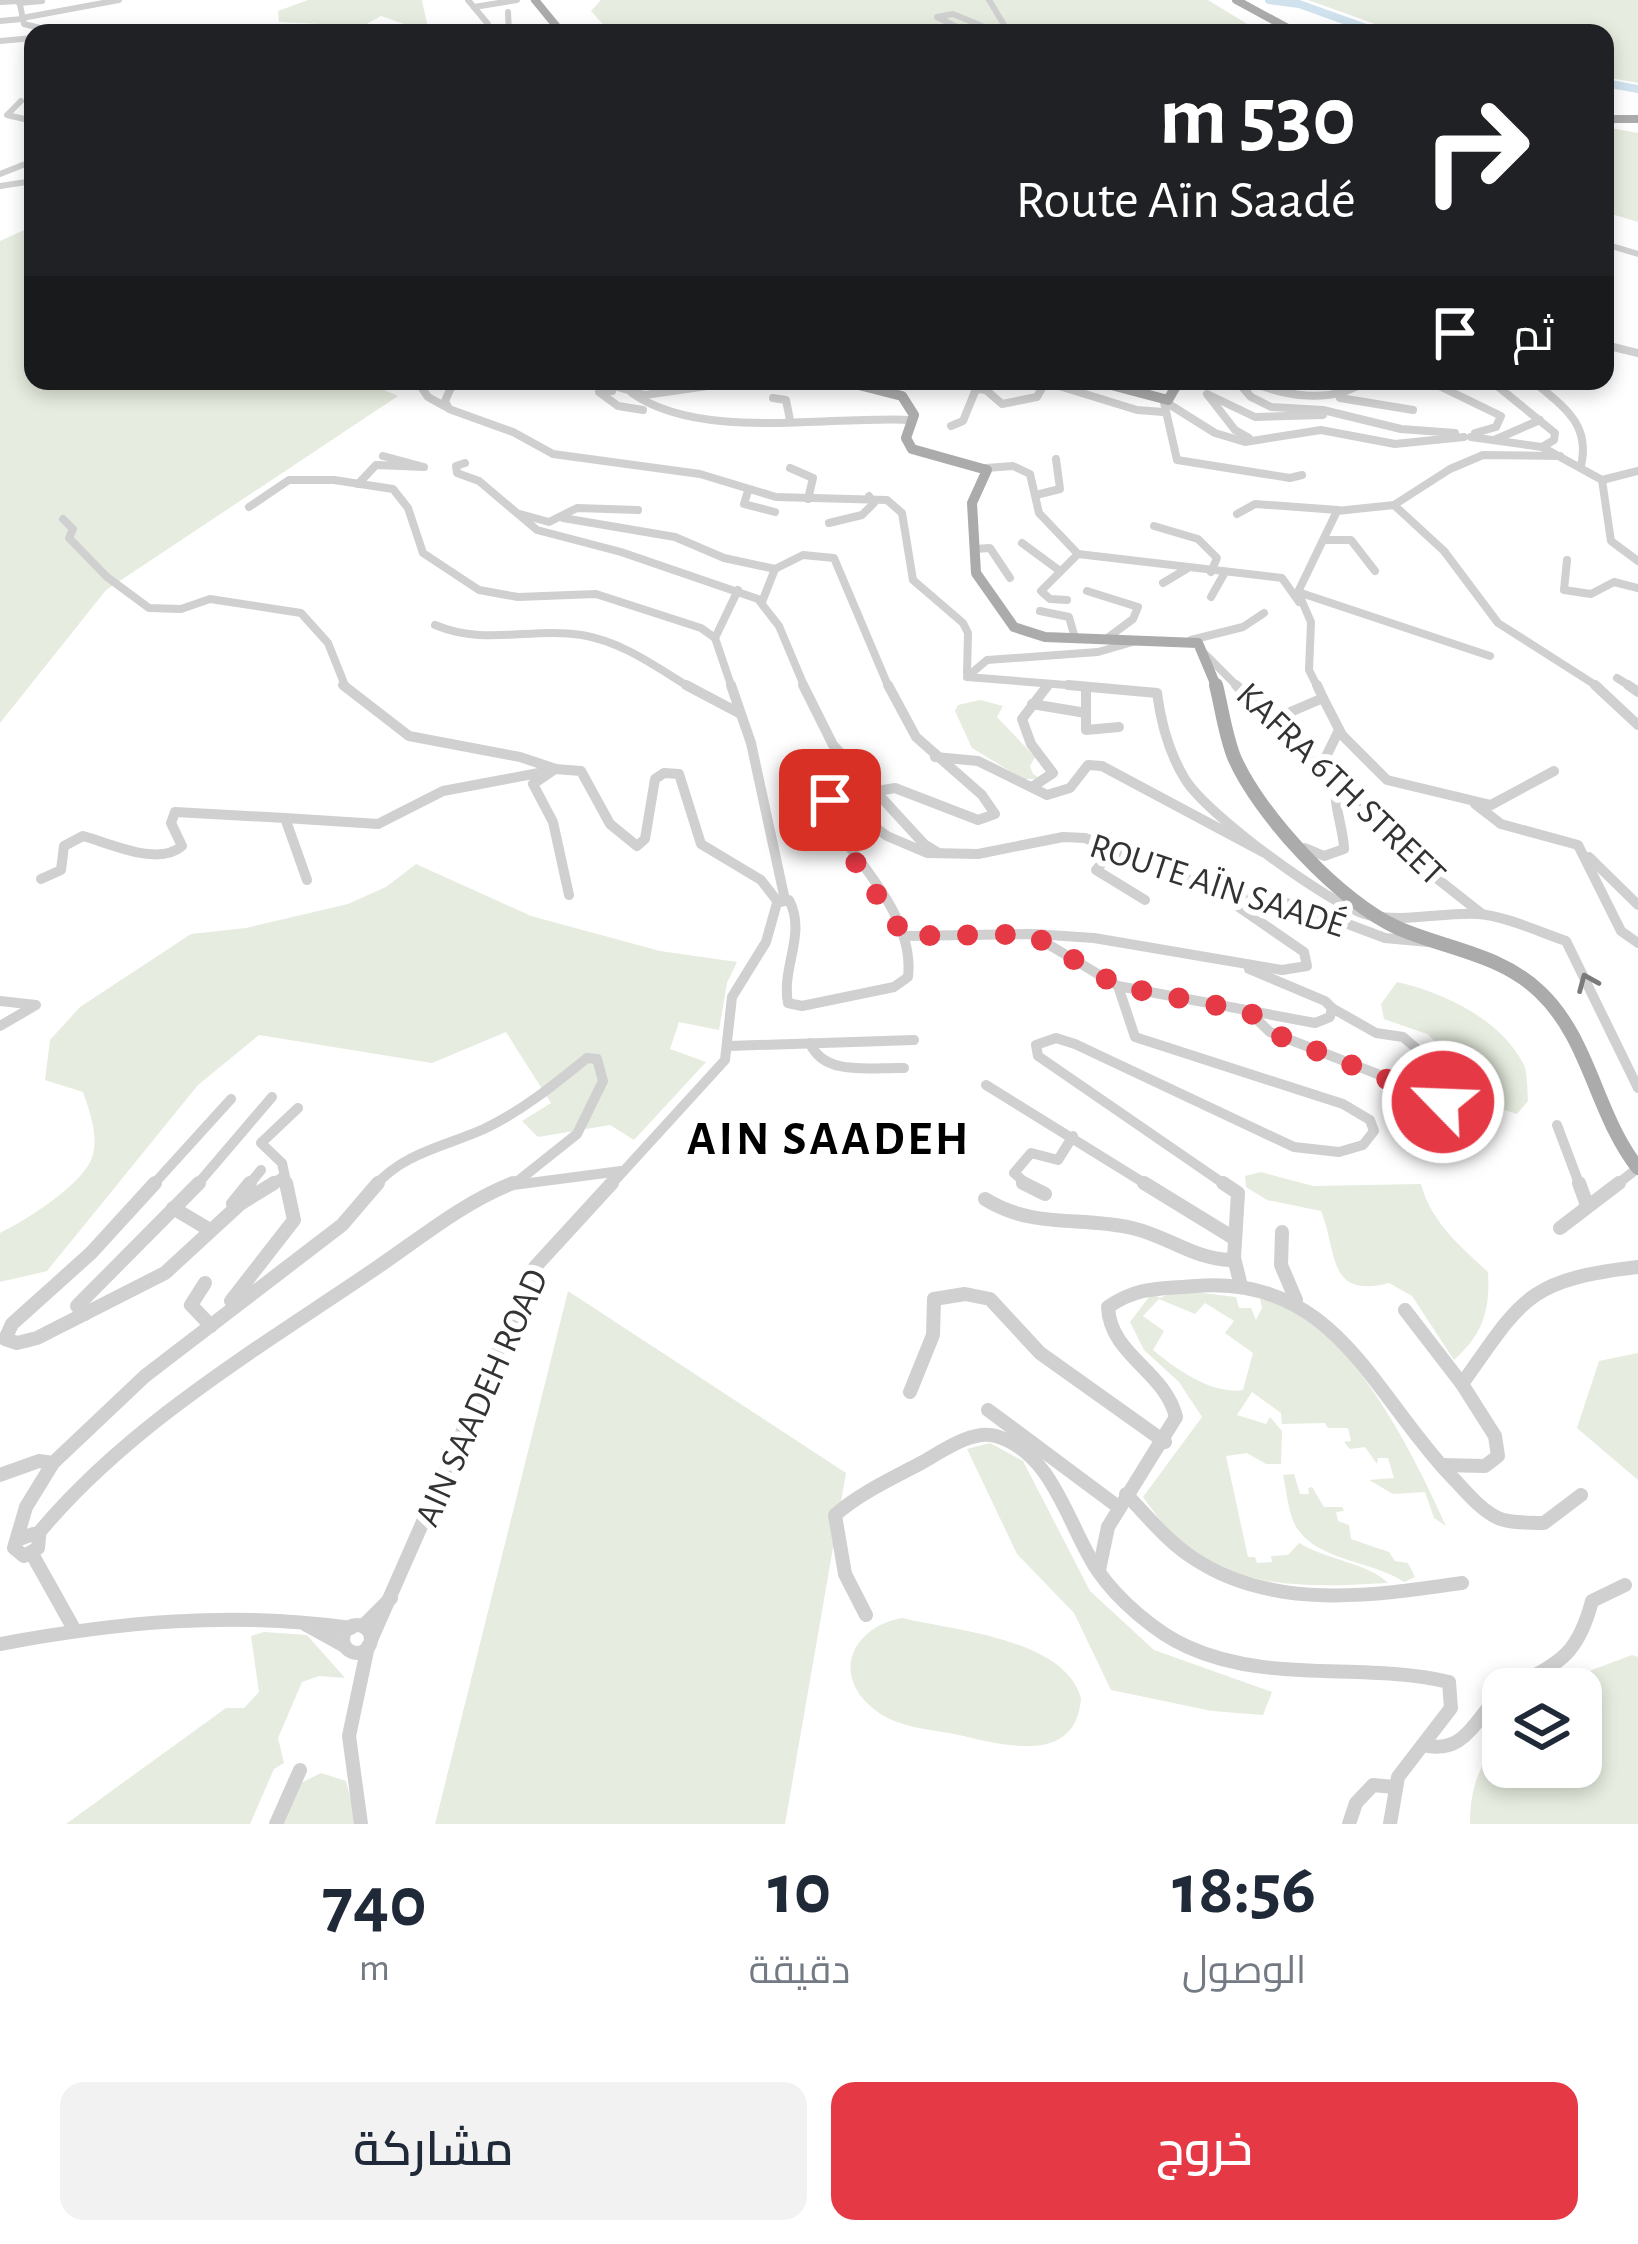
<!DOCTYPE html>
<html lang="ar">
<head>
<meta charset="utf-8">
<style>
  :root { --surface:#fff; --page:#f2f2f3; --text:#1f2937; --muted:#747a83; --accent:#e63946 }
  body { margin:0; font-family:"Alegreya Sans",Cairo,sans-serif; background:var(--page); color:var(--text); direction:rtl; height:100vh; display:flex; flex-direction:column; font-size:45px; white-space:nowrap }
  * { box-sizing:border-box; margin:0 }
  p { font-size:39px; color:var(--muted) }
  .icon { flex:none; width:66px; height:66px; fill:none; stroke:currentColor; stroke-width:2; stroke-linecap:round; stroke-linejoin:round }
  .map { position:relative; height:1824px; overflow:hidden; direction:ltr }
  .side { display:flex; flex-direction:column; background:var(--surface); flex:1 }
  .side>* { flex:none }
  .banner { position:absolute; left:24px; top:24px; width:1590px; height:366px; border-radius:24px; box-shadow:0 6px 18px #0003; direction:rtl; background:#202124; color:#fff; overflow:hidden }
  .controls { position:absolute; left:1482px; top:1668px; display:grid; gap:24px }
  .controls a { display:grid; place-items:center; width:120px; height:120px; border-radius:24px; background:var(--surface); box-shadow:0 6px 18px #0003; font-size:60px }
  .pin { position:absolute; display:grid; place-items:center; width:102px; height:102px; color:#fff; margin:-51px; border-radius:24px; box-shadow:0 6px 18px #0006 }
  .me { position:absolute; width:132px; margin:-66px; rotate:294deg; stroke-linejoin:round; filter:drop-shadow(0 0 9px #0008) }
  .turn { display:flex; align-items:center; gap:42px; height:252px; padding:0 60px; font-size:54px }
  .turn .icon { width:156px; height:156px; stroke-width:2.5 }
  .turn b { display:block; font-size:84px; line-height:102px }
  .then { display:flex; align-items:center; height:114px; padding:0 60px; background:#0003; gap:24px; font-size:45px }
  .eta { display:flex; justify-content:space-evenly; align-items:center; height:204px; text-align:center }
  .eta b { font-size:72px; font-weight:600; line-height:84px }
  .primary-button { display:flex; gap:24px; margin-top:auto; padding:24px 60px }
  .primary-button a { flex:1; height:138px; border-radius:24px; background:var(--accent); color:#fff; font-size:48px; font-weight:600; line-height:138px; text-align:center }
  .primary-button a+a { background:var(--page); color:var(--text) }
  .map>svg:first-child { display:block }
</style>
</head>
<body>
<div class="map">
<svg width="1638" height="1824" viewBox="0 0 1638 1824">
  <rect width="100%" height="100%" fill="#fff"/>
  <!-- green -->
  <g fill="#e6ecdf" fill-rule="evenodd">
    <polygon points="308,0 422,0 429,33 391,33 404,24 381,16 363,26 279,22 278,11"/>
    <polygon points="601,0 1208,0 1262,33 632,33 623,26 607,29 591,11"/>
    <polygon points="1308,0 1638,0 1638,83 1605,77 1605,33 1400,33"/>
    <polygon points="1605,127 1638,133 1638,222 1605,212"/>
    <polygon points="33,226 33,381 363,381 398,396 106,590 0,723 0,241"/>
    <polygon points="980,700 1003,706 997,717 1035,757 1030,766 1033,774 1041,779 1023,779 972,748 955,711 958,705"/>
    <path d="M416,864L531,916L660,951L737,962L727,983L719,1030L679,1022L670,1049L706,1062L634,1140L610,1125L538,1137L522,1121L551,1103L506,1032L432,1063L259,1035L198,1085L47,1271L0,1282V1233C26,1220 79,1187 91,1160C100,1139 90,1112 83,1092L45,1080L50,1040L80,1007L191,934L246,928L348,904L386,887Z"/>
    <path d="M1397,982C1442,992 1499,1018 1523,1063C1528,1072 1527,1090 1528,1101L1517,1114L1483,1103L1458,1063L1427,1034L1384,1019L1381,1004Z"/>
    <path d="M1261,1172L1313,1186L1421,1184C1431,1222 1460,1246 1488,1272C1490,1310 1484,1333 1454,1360L1412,1296L1389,1283C1326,1299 1338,1252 1321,1211L1267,1200L1246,1187L1245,1176Z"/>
    <path d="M1177,1290L1236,1297L1239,1308H1251L1256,1320L1262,1308L1260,1299C1343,1308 1416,1459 1446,1526L1434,1518L1425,1492L1393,1494L1369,1480L1394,1478L1388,1458H1378L1377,1464L1365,1447L1350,1449L1344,1442L1351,1441L1348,1428H1328L1325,1423L1282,1424L1281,1413L1252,1392L1237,1415L1266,1424L1270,1417L1282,1431L1281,1464H1266L1247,1453L1226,1456L1248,1557H1255L1257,1563L1272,1562L1271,1556L1288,1555L1299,1543C1327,1560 1368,1563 1388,1583C1319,1587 1245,1591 1186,1548C1169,1535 1156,1514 1143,1497L1202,1417L1179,1382L1144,1350L1130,1322L1152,1293L1160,1298ZM1159,1299L1195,1314L1205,1303L1234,1321L1225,1333L1253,1353L1243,1390C1212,1395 1176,1369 1153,1350L1164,1331L1143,1316Z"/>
    <polygon points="568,1291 846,1473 785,1824 435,1824"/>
    <polygon points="1638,1353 1638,1480 1577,1428 1599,1361"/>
    <polygon points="990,1443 1023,1461 1090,1591 1154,1650 1272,1692 1263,1715 1212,1711 1111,1690 1074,1613 1017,1554 967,1449"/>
    <path d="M1294,1474L1300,1494H1309L1308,1488L1312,1487L1324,1507H1342L1344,1511L1336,1512L1338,1521L1349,1525L1351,1539L1389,1552L1395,1561L1408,1563L1415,1577L1404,1582C1373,1561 1323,1562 1299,1531C1288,1518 1287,1491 1283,1475Z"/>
    <path d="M902,1618C955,1631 1064,1638 1081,1698C1076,1768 1000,1744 954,1734C928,1729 896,1727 875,1710C830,1675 852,1627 902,1618Z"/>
    <polygon points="264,1632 307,1635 345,1678 319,1676 302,1682 278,1738 284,1763 274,1769 250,1824 66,1824 226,1708 244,1708 259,1692 251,1636"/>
    <path d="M1632,1655L1638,1657V1824H1470C1470,1791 1478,1762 1503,1740V1767H1581V1689H1564L1592,1670Z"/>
    <polygon points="321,1773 346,1781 357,1824 283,1824 299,1784"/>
  </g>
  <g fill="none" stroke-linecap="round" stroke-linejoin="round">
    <!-- river -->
    <g stroke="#cfe2ee" stroke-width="8">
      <polyline points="1269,0 1299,4 1380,33"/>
      <polyline points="1605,83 1638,89"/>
    </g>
    <!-- minor-far3 -->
    <g stroke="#d0d0d0" stroke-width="6">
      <polyline points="19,0 24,24 60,33"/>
      <polyline points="468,0 488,24 486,33"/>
      <polyline points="989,0 1009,33"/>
      <polyline points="0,2 20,1"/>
      <polyline points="19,3 42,1"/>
      <polyline points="474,7 517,0"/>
      <polyline points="508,12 509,33"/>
      <polyline points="22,18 119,0"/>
      <polyline points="0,21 22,19"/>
      <polyline points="165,33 265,29 278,33"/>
      <polyline points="354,33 358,28"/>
      <polyline points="365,33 372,28"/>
      <polyline points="969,33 937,17 953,14 999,33"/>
      <polyline points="0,41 33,38"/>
      <polyline points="21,101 7,115 33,121"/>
      <polyline points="0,174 33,161"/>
      <polyline points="0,186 33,181"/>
      <polyline points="1605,244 1638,254"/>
    </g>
    <!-- minor-far2 -->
    <g stroke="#d0d0d0" stroke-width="8">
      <polyline points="1605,345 1638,353"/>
      <polyline points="417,381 428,397 446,407"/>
      <polyline points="454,381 445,401 449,409 513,432 553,454 700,474 776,497 887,500 902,513 913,580 963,623 968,633 967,673"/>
      <polyline points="597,381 645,395 714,385"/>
      <polyline points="1237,381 1251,397 1271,407 1323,410 1401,429 1455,433"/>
      <path d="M1249,381C1284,396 1332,405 1365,381"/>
      <polyline points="1429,381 1501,416 1496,427 1475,433"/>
      <polyline points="1491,381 1555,433 1554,440 1542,447"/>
      <path d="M1533,381C1562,406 1591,423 1581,466"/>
      <polyline points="1046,382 1137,410 1163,412"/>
      <polyline points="869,387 897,381"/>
      <polyline points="612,391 599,392 618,406 643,410"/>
      <path d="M632,393C701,442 831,415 913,420"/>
      <polyline points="773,398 786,400 790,420"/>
      <polyline points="1163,398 1177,460 1290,478 1302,475"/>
      <polyline points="1340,398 1413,410"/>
      <polyline points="1164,401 1215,433 1245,442 1321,430 1395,444 1464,437"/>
      <polyline points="951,426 963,421 976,389 986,390 1002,404 1037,397 1046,381"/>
      <polyline points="1471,437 1542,447 1602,480 1611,541 1638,561"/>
      <polyline points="1249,438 1235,430 1207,394 1255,417 1323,415"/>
      <polyline points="1494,440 1540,420"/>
      <polyline points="465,463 456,466 457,473 479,481 537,530 621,552 758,599 779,626 805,688"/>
      <polyline points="790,468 813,478 808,499"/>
      <polyline points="986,468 1013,466 1030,474 1039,513 1078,554 1282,578 1299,602"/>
      <polyline points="1602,480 1638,471"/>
      <polyline points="358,484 376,465 424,467 383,456"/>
      <polyline points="748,491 744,504 775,512"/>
      <polyline points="1036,495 1060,489 1056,459"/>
      <polyline points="1394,505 1444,551 1498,623 1600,688"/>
      <polyline points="249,507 289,480 334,480 393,489 408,508 423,553 479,590 518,597 596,594 701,628 715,638 732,688"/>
      <polyline points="520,514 549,522 577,508 638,510"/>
      <polyline points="1237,514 1255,504 1338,510"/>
      <polyline points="563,518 675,537 724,558 775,569"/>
      <polyline points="63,519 73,529 69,538 107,577 149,608 181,609 210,599 301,613 328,643 346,688"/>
      <polyline points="829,523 862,515 874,503 869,496"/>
      <polyline points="1154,526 1198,539 1217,558 1211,572"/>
      <polyline points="1326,540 1351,540 1375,571"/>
      <polyline points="1022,543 1060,571"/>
      <polyline points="975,549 990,548 1010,578"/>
      <polyline points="1567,560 1564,590 1591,594 1614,582 1638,588"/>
      <polyline points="775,569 803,555 834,558 889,688"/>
      <polyline points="1163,583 1188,568"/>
      <polyline points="1087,591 1138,607 1133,619 1106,639"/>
      <polyline points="1298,592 1490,656"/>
      <polyline points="1211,597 1224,574"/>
      <polyline points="1067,600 1050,599 1041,591 1078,554"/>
      <polyline points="762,602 775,569"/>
      <polyline points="1040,611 1069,617 1075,638"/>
      <path d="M435,625C485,646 531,627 582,635C623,642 656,667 691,688"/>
      <polyline points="715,638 738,590"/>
      <polyline points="1191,640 1243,627 1264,613"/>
      <polyline points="1203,652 1239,688"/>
      <polyline points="1617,678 1633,688"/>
      <polyline points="1104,688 967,677 987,660 1098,652 1136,641"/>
      <polyline points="1318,688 1309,670 1311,622 1298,592 1337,511 1394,505 1450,469 1483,455 1560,456"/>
    </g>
    <!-- minor-far1 -->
    <g stroke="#d0d0d0" stroke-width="10">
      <polyline points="343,685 409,736 520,757 556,769"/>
      <polyline points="686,685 739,713"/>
      <polyline points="731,685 751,743 785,900"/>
      <polyline points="803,685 833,745 924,844 937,852"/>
      <path d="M1068,685L1157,693C1161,723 1169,753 1185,779C1206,814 1329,905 1368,915C1405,923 1442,912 1478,914C1506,916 1539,932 1566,941L1638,1088"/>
      <polyline points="1236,685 1397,847 1482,914"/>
      <polyline points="1595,685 1638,725"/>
      <polyline points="1628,685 1638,692"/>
      <polyline points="1086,689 1086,730 1119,727"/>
      <polyline points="1323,698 1342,735 1387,780 1491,805 1554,771"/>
      <polyline points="1032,704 1086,713"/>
      <polyline points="1274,719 1323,698 1317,685"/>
      <polyline points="935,757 978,761 1047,795 1070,788 1088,765 1102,766 1263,852"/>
      <polyline points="1320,769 1339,730"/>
      <polyline points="1032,787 1053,773 1031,744 1022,719 1048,685"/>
      <polyline points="877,791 895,788 978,820 995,814 982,795 916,737 888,685"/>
      <polyline points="1475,804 1501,824 1578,845 1621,931 1638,943"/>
      <polyline points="1115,848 1096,870 1145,900"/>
      <path d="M1305,848L1324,856L1344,849C1344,830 1332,802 1337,787"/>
      <polyline points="1589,857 1638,905"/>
      <path d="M41,879L61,870L64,846L83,836C110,843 158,867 182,846L171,823L175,812L285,818"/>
      <polyline points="307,880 285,818 378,824 443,791 544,772"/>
      <polyline points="569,895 553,822 533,784 555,769 581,771 610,824 637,846 645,839 655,779 664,773 679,774 701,844 761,880 778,902"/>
      <polyline points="1034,934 1094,938 1282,970 1307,966 1304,952 1240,908 1229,891"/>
      <polyline points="904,936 1031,934 1118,986 1135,1037 1343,1104 1370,1120 1374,1131 1363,1145 1339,1152 1294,1147 1075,1044 1056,1038 1036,1045 1038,1056 1227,1186"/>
      <polyline points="1118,986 1315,1023 1330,1017 1332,1008 1325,1001 1249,969"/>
      <polyline points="0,1001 36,1005 0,1026"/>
      <polyline points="1332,1008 1376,1033 1403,1037 1424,1055"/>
      <polyline points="1250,1013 1270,1032 1436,1097 1449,1115 1426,1124"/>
      <path d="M810,1043C824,1077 872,1067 904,1068"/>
      <polyline points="729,1046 914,1040"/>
      <polyline points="986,1085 1149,1186"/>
      <polyline points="1557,1125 1580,1186"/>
      <polyline points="152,1186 231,1099"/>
      <polyline points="196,1186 272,1097"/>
      <polyline points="248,1186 261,1170"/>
      <polyline points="269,1186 283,1177"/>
      <polyline points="287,1186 282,1163 261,1143 298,1108"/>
      <path d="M375,1186C403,1153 446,1146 484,1129C522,1111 555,1084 587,1058L597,1059L603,1081L577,1134L518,1181"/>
      <polyline points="506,1186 621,1171"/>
      <path d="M610,1186L725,1060L732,997L766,942L777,903L789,900C807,934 781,967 788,1003L802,1006L894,987L908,977C915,918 858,861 826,816L825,802L838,800L887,836L927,853L978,854L1063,837L1085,838L1202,885L1300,906L1385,938L1428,942"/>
      <polyline points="1029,1186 1014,1173 1031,1153 1058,1160 1073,1136"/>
      <polyline points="1615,1186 1638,1168"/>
    </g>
    <!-- minor -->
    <g stroke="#d0d0d0" stroke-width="14">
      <polyline points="155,1183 91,1253 12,1324 5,1339 17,1343 37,1338 165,1273 240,1204 274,1183"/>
      <polyline points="1023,1183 1045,1194"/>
      <polyline points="1144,1183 1232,1237"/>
      <polyline points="1223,1183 1238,1193 1234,1258 1241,1286"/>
      <polyline points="1579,1183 1587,1205"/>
      <path d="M985,1199C1033,1229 1080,1216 1132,1228C1168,1236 1193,1259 1231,1260"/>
      <polyline points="233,1204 250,1183"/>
      <polyline points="173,1208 210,1230"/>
      <polyline points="1560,1228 1619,1183"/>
      <polyline points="1282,1232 1281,1265 1296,1300"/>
      <polyline points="205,1283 191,1305 211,1326"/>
      <polyline points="231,1301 294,1220 286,1183"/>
      <polyline points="1405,1310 1462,1384"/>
      <polyline points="85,1314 77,1306 199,1183"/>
      <polyline points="910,1392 933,1335 934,1299 965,1294 990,1299 1040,1353 1165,1442"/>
      <polyline points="988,1410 1117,1506"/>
      <path d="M1441,1465L1485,1466L1498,1456L1495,1436L1462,1384C1523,1297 1528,1280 1638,1267"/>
      <polyline points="0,1475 39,1461 53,1463"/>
      <path d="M1126,1494C1147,1516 1167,1541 1193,1558C1272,1611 1373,1596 1462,1583"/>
      <path d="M37,1535C125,1428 252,1352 366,1275C413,1244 461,1203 513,1183"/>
      <polyline points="17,1540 33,1534 39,1537 38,1548 24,1556 14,1548 26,1507 53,1463 145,1376 342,1225 378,1183"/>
      <polyline points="32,1554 74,1629"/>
      <path d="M1099,1570L1108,1527L1176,1417C1165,1371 1110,1355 1108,1307C1138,1286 1160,1289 1196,1286C1334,1275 1371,1391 1450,1475C1465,1490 1479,1509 1498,1518C1511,1524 1530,1522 1544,1523L1581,1495"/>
      <path d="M866,1615L845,1574L835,1515C860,1493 891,1479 921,1463C941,1452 972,1429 996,1436C1054,1453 1068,1527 1098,1571C1118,1600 1156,1633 1188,1647C1269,1684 1364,1662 1449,1682L1451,1708L1398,1777L1390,1824"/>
      <polyline points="305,1624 343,1645"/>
      <circle cx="357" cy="1639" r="14"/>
      <polyline points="363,1626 391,1598"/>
      <polyline points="371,1640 535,1267 612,1183"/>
      <path d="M0,1644C117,1622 233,1611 351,1628"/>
      <path d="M1508,1689C1558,1663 1577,1658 1592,1601L1625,1585"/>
      <path d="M1423,1745C1467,1756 1475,1716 1503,1692"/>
      <polyline points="276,1824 300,1770"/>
      <polyline points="361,1824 349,1736 368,1646"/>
      <polyline points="1349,1824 1356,1803 1373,1785 1394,1787"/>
    </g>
    <!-- major-far2 -->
    <g stroke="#ababab" stroke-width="8">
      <polyline points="535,0 562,33"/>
      <polyline points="1236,0 1297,33"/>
      <polyline points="1605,119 1638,119"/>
    </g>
    <!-- major-far1 -->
    <g stroke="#ababab" stroke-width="10">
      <polyline points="674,381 847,382 902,396 914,415 906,438 912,449 987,470 972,503 976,573 1014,627 1045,637 1198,643 1217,688"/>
      <polyline points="1096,381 1168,400 1179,381"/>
    </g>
    <!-- major -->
    <path stroke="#ababab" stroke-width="14" d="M1216,685C1222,709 1225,734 1234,757C1259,815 1340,902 1398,928C1446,949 1501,954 1540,992C1590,1039 1596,1115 1638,1168"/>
  </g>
  <!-- one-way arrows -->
  <defs><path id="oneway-chevron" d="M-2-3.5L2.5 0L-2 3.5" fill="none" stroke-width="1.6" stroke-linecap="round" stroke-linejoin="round" transform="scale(3)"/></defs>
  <use stroke="#7a7a7a" href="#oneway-chevron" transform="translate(1587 982) rotate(-113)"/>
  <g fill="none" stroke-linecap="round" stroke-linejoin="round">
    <!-- route -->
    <polyline stroke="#e63946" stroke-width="21" stroke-dasharray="0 37.8" points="830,800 823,805 826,817 904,936 1031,934 1118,986 1250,1012 1270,1032 1443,1102"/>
  </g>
  <g text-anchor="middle" stroke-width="12" stroke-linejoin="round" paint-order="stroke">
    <!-- street labels -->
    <g font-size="36" fill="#333" stroke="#fff">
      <text transform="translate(1342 783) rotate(44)" y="13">KAFRA 6TH STREET</text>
      <text transform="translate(1218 884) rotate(18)" y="13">ROUTE AÏN SAADÉ</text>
      <text transform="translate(480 1397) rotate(-66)" y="13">AIN SAADEH ROAD</text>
    </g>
    <!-- district labels -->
    <g font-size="48" font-weight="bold" letter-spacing="3" fill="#000" stroke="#fff">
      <text x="829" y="1154">AIN SAADEH</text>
    </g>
  </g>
</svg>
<div class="controls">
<a><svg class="icon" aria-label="layers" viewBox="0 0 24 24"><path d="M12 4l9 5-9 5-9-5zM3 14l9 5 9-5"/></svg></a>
</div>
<div class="pin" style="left:830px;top:800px;background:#d93025"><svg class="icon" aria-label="arrive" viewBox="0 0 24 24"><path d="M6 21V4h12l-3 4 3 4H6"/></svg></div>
<svg class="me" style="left:1443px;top:1102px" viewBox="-20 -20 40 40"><circle r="17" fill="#e63946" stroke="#fff" stroke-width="3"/><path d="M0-11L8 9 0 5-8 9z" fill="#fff"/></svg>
<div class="banner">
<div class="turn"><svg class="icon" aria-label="right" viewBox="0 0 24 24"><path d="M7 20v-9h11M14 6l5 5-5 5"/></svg><div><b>530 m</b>Route Aïn Saadé</div></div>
<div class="then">ثم<svg class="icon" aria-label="arrive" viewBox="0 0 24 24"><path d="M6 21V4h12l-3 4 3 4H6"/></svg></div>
</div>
</div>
<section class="side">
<div class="eta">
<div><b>18:56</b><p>الوصول</p></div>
<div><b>10</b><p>دقيقة</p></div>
<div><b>740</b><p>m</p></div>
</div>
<div class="primary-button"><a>خروج</a><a>مشاركة</a></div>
</section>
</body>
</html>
